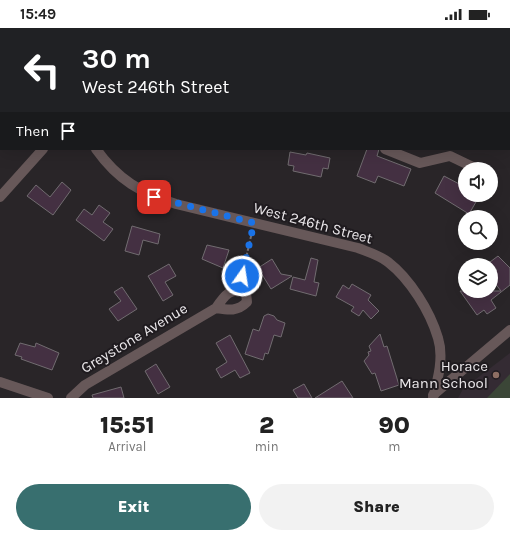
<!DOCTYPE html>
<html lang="en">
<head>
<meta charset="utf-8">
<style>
  :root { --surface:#fff; --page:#f2f2f2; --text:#222; --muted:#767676; --accent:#386f6f }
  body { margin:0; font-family:Karla,sans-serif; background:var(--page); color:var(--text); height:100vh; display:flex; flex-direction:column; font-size:15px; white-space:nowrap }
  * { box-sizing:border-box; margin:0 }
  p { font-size:13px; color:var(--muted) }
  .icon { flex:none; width:22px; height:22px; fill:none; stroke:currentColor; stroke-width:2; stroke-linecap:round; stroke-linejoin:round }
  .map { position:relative; height:370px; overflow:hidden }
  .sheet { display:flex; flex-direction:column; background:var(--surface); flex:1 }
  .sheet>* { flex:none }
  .guide { position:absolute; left:0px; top:0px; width:510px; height:122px; box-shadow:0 4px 16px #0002; background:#202124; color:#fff; overflow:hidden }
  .controls { position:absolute; left:458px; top:134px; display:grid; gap:8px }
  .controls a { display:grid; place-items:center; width:40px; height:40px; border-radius:50%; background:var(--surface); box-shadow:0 4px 16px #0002; font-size:20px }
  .pin { position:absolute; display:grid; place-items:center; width:34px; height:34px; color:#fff; margin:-17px; border-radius:8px; box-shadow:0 2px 6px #0006 }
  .me { position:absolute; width:44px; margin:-22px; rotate:13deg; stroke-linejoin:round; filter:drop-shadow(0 0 3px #0008) }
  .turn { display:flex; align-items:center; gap:14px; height:84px; padding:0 16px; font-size:18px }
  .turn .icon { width:52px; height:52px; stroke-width:2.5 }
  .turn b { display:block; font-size:28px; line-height:34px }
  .then { display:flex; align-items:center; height:38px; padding:0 16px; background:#0003; gap:8px; font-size:15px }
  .eta { display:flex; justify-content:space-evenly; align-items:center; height:68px; text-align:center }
  .eta b { font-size:24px; font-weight:800; line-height:28px }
  .cta { display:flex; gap:8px; margin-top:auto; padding:8px 16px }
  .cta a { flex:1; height:46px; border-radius:24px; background:var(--accent); color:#fff; font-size:16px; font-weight:800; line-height:46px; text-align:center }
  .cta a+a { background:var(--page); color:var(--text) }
  .status { display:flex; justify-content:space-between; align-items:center; height:28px; padding:0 20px; background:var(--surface); direction:ltr }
  .status svg { height:11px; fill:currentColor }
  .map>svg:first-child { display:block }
</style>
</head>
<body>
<div class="status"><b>15:49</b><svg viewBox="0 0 49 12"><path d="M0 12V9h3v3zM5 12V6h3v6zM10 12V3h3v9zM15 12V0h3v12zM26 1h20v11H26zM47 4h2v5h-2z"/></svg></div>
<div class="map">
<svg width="510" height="370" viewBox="0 0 510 370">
  <rect width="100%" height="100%" fill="#292528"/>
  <!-- built -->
  <polygon fill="#342b33" points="510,325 510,370 458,370 463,361"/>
  <!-- green -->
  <polygon fill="#3b4637" points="510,346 510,370 487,370"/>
  <!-- building -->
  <g fill="#443042" stroke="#716c70">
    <polygon points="367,121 379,121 377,128 411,141 404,158 378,148 375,155 357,148"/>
    <polygon points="290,124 306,127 307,125 330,130 328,141 323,140 321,149 293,143 294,138 288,137"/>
    <polygon points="444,148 465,159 465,167 480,167 469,186 435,165"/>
    <polygon points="62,154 71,162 53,187 27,168 36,157 50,169"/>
    <polygon points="99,177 110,185 103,194 113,201 104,213 76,192 84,181 92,187"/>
    <polygon points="132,198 160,206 158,216 143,212 139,227 125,223"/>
    <polygon points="207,217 229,222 223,240 202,231"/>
    <polygon points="498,228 510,240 510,257 491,272 496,280 487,286 484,282 477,287 460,263 501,263 491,250 491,247 497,242 490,234"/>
    <polygon points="311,230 318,232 314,254 319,255 316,268 290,261 293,249 305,252"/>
    <polygon points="272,231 281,246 292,248 271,261 258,240"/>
    <polygon points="169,236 176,248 165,254 173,267 163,273 148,248"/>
    <polygon points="352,256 371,267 368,272 379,283 371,291 363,282 359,288 351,283 354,279 336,269 343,257 349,261"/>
    <polygon points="122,259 137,281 118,293 109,281 121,273 114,264"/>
    <polygon points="268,286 274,288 277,292 285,295 281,309 274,307 268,326 265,325 263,332 245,326 253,301 259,303 264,288"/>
    <polygon points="380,306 384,319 387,318 399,357 381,363 375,345 372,346 364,333 369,327 368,324 371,323 369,318"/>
    <polygon points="230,307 250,345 240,350 235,342 221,350 216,341 227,334 216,315"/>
    <polygon points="20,315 35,319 36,315 59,325 52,342 21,331 22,329 15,327"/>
    <polygon points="156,336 170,359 158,366 145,343"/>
    <polygon points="342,353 353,370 315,370"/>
    <polygon points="304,356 312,370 298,370 293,362"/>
    <polygon points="121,359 124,370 93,370 92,367"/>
  </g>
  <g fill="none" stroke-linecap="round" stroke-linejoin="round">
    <!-- path -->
    <polyline stroke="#747073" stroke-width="2" stroke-dasharray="4 2" stroke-linecap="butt" points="241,252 252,204"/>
    <!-- lane -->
    <polyline stroke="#675859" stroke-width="5" points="302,0 302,1"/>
    <!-- street -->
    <g stroke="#675859" stroke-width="10">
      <polyline points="60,0 60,1"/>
      <polyline points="239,1 243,0"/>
      <polyline points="472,1 472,0"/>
      <polyline points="509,12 510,12"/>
      <path d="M96,121C118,152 141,165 176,176L358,220C368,224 379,227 388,234C410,251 430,283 438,310C444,329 438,351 433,370"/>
      <polyline points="385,121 420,135 450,128 477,141"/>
      <polyline points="0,169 43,121"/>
      <polyline points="0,354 48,370"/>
      <polyline points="433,367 510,302"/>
      <path d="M71,370L85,357L216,280C224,268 231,258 246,265L247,274C237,284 228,282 216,280"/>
    </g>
  </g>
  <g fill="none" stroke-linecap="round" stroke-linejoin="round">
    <!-- route -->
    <polyline stroke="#1a73e8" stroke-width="7" stroke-dasharray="0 12.6" points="154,169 254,195 242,248"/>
  </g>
  <!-- markers -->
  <circle fill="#8d6e63" stroke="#1f1b1f" stroke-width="1.5" cx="496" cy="347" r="4"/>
  <g text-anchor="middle" stroke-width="4" stroke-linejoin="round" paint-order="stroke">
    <!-- street labels -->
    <g font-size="15" fill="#eae7ea" stroke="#1f1b1f">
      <text transform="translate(313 195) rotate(15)" y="5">West 246th Street</text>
      <text transform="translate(134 310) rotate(-31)" y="5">Greystone Avenue</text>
    </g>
    <!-- poi labels -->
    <g font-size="15" fill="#eae7ea" stroke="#1f1b1f" text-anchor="end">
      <text x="488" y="343">Horace<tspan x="488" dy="17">Mann School</tspan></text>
    </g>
  </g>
</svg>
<div class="controls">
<a><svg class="icon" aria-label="sound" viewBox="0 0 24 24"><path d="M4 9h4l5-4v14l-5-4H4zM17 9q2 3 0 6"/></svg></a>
<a><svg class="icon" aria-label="search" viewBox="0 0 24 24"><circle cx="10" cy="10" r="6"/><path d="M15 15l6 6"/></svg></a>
<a><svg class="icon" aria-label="layers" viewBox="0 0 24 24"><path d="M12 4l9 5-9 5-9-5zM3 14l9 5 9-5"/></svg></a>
</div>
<div class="pin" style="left:154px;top:169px;background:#d93025"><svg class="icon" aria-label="arrive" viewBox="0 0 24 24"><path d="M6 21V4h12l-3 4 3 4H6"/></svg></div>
<svg class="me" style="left:242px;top:248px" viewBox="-20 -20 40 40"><circle r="17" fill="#1a73e8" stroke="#fff" stroke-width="3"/><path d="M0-11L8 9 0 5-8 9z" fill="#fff"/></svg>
<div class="guide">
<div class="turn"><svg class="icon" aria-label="left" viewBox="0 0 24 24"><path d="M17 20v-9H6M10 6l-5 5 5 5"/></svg><div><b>30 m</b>West 246th Street</div></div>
<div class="then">Then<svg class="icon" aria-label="arrive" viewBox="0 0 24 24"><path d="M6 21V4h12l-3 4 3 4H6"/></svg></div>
</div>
</div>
<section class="sheet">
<div class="eta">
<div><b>15:51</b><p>Arrival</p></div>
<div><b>2</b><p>min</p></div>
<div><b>90</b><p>m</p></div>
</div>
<div class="cta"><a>Exit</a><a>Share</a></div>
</section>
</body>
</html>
